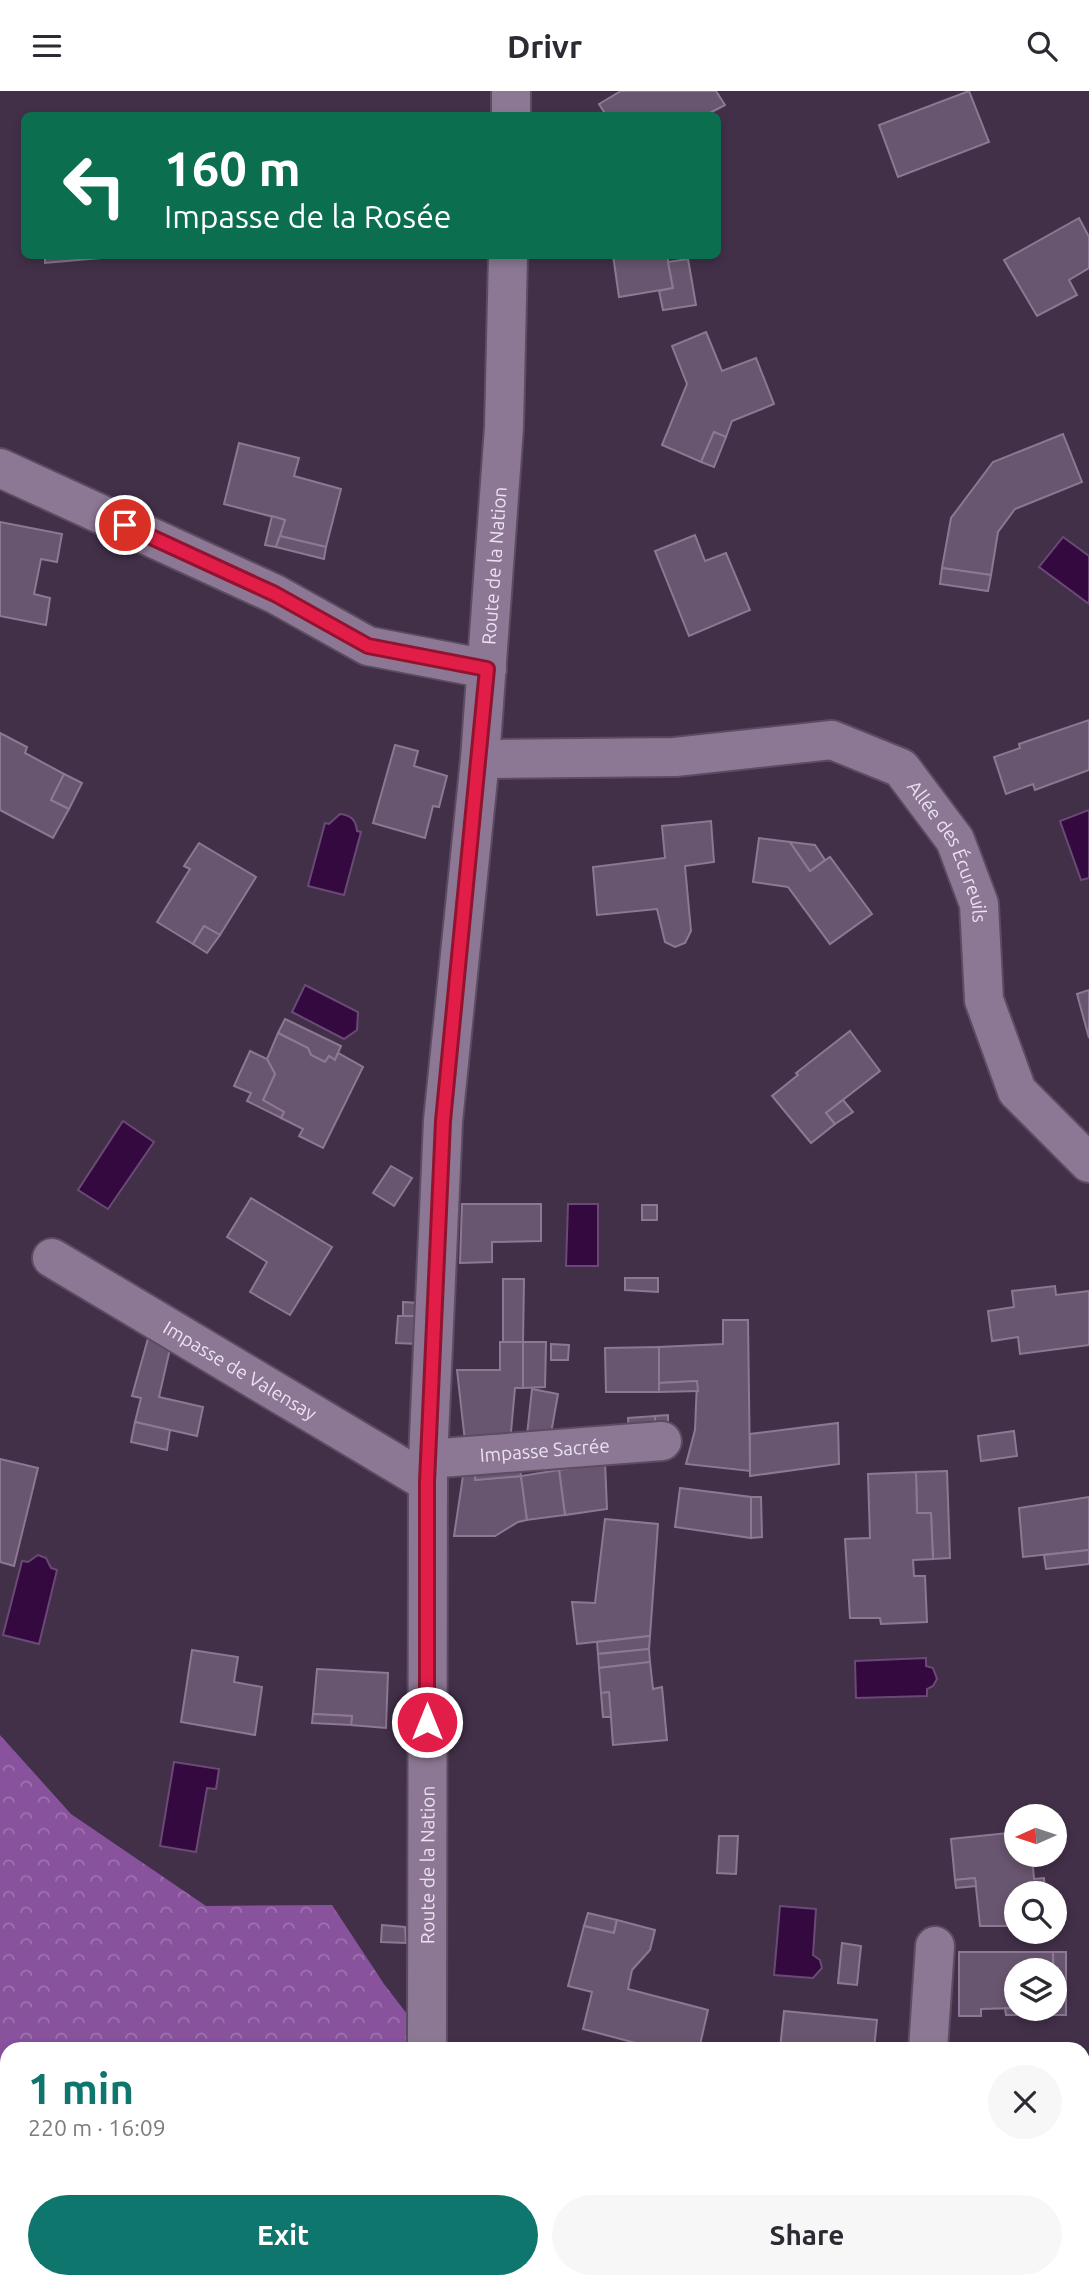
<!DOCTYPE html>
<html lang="en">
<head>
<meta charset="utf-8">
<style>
  :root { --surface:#fff; --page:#f7f7f7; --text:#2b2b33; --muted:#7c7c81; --accent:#0f766e }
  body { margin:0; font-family:Ubuntu,sans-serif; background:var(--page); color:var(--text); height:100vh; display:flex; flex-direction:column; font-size:26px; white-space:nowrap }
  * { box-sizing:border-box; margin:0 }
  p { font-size:23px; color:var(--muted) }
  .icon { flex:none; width:38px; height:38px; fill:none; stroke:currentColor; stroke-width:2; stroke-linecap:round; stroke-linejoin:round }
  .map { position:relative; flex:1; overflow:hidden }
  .details { position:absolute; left:0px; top:1951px; width:1090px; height:247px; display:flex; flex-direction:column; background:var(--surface); border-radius:21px 21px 0 0; box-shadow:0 4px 10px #0003 }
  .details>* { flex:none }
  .hud { position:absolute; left:21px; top:21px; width:700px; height:147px; border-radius:10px; box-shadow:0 4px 10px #0003; background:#0b6e4f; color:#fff; overflow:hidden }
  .needle { width:46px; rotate:267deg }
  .fabs { position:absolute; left:1004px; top:1713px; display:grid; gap:14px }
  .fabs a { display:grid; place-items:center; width:63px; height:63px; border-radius:50%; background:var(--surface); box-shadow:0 4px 10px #0003; font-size:35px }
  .pin { position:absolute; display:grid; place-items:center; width:60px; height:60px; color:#fff; margin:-30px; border:4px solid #fff; border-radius:50%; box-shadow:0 2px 7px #0007 }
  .me { position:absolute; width:77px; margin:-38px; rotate:0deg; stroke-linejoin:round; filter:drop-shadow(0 0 5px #0008) }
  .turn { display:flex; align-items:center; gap:24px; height:147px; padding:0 28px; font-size:32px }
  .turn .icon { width:91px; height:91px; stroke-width:2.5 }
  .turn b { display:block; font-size:49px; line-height:60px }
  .round { display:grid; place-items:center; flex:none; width:74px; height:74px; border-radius:37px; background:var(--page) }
  .headline { display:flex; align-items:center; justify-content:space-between; height:119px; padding:0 28px }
  h1 { font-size:42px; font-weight:700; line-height:52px; color:var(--accent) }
  .primary-button { display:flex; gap:14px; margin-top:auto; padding:14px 28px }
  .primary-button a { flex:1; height:80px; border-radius:42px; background:var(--accent); color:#fff; font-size:28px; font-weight:700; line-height:80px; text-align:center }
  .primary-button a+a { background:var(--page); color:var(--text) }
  header { display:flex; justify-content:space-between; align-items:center; height:91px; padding:0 28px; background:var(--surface); font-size:32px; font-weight:700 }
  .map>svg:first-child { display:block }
</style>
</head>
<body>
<header><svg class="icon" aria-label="menu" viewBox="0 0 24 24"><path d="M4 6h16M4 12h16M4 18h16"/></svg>Drivr<svg class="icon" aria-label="search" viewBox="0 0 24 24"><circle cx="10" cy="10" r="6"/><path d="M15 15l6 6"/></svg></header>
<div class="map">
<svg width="1089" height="2197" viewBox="0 0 1089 2197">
  <defs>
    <pattern id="forest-crowns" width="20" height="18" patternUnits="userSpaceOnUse" patternTransform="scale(1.75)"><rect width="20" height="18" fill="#88529d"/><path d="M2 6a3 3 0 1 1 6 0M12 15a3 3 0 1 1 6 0" fill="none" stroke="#9f73b0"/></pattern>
  </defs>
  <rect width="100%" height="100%" fill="#423049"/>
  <!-- forest -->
  <polygon fill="url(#forest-crowns)" points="0,1644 71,1723 206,1815 332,1814 384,1893 434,1958 7,1958 7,2191 1083,2191 1083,2167 1089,2168 1089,2197 0,2197"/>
  <!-- water -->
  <g fill="#330940" stroke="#6a4a75" stroke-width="2">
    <polygon points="1063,446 1089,465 1089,513 1039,476"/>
    <polygon points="1089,719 1089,787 1081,789 1060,730"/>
    <path d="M340,723C351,724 356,729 357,740L361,741L344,804L308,795L325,732L329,733Z"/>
    <polygon points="305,894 358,921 357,939 344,948 292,921"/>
    <polygon points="123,1030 154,1051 108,1118 78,1099"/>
    <polygon points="568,1113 598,1113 598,1175 566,1175"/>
    <polygon points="38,1464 46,1467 51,1477 57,1479 39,1553 3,1544 22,1470 28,1471"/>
    <polygon points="926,1567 926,1575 933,1577 937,1588 933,1595 927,1598 927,1605 856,1607 855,1570"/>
    <polygon points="174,1671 219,1678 216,1698 207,1697 196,1761 160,1755"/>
    <polygon points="780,1815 816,1818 813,1864 820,1869 822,1877 813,1887 774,1884"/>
  </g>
  <!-- building -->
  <g fill="#68556f" stroke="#8c7894" stroke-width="2">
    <polygon points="621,0 716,0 725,14 706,24 606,24 599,13"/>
    <polygon points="969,0 989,51 898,86 879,34"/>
    <polygon points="1079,127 1089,146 1089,177 1069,189 1077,204 1037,225 1004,169"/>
    <polygon points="45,164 99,164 100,167 45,172"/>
    <polygon points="613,164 667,164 673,197 619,206"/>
    <polygon points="688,168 696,214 663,219 659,200 673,197 668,171"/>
    <polygon points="706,241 722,280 756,267 774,313 732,330 726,346 714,341 701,371 662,354 687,293 672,255"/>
    <polygon points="714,341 726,346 714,376 701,371"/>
    <polygon points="1063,343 1082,391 1015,418 998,441 991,484 942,477 951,427 993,371"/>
    <polygon points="239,352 299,367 294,385 341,398 326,456 280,445 285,429 224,413"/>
    <polygon points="272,425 285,429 276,456 265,454"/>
    <polygon points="0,431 62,443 57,471 41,468 34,503 50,507 46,534 0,525"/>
    <polygon points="695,444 705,470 726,462 750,519 689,545 655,460"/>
    <polygon points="280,445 326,456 324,468 276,456"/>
    <polygon points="942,477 991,484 988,500 940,493"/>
    <polygon points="1089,629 1089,679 1035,699 1033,693 1006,703 994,666 1020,657 1019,653"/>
    <polygon points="0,642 27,656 25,662 64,683 51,709 69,718 53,747 0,719"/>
    <polygon points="395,654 418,660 414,675 447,685 439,716 433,715 425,747 373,732"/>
    <polygon points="64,683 82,692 69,718 51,709"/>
    <polygon points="711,730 714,771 685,775 691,840 685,852 675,856 665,851 657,818 597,824 593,776 665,767 662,735"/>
    <polygon points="759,747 790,751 810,780 830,766 872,823 830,853 788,796 753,791"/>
    <polygon points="790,751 815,754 825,769 810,780"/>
    <polygon points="199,752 256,786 220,844 204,835 193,853 157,831 190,778 184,775"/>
    <polygon points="204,835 220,844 207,862 193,853"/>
    <polygon points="1089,899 1089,947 1077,903"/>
    <polygon points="285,928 341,955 335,969 329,965 325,971 311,964 308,957 278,942"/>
    <polygon points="850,940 880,980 826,1022 835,1033 811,1052 772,1005 798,984 796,982"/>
    <polygon points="278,942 308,957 311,964 325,971 329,965 335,969 338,962 363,976 323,1057 299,1045 303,1038 281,1027 284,1021 263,1009 275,983 267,968"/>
    <polygon points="250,960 267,968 275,983 263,1009 284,1021 281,1027 247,1010 251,1002 234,995"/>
    <polygon points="843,1009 853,1021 835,1033 826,1022"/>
    <polygon points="391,1075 412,1087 394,1115 373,1102"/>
    <polygon points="251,1107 332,1156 290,1224 250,1201 267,1171 227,1146"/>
    <polygon points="462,1113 541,1113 541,1150 492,1151 492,1171 460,1172"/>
    <rect x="642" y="1114" width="15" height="15"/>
    <polygon points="625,1187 658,1187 658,1201 625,1199"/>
    <polygon points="503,1188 524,1188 523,1251 503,1251"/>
    <polygon points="1055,1195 1056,1204 1089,1200 1089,1254 1020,1263 1018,1246 992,1250 988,1220 1014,1216 1012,1200"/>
    <polygon points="403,1211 419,1212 418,1225 403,1225"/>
    <polygon points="398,1225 418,1225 418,1253 396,1252"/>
    <polygon points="723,1229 748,1229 750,1380 686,1373 695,1339 697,1290 659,1292 659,1256 723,1253"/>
    <polygon points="149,1244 172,1249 159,1306 203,1316 197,1345 135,1331 141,1307 132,1305"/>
    <polygon points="500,1251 523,1251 523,1297 515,1297 510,1352 466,1359 457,1279 500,1279"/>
    <polygon points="523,1251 546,1251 545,1296 523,1297"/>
    <polygon points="551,1253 569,1254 568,1269 551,1269"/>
    <polygon points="659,1256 659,1301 606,1301 605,1257"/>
    <polygon points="697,1290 698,1300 659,1301 659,1292"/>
    <polygon points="532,1298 558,1303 550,1348 527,1344"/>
    <polygon points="668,1324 668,1339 655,1339 655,1325"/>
    <polygon points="655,1325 655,1339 629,1341 628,1327"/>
    <polygon points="135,1331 170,1339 167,1359 131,1351"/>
    <polygon points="838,1332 839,1373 750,1385 750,1343"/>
    <polygon points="1014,1340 1017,1365 981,1370 978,1345"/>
    <polygon points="0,1368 38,1377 14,1475 0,1471"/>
    <polygon points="605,1371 607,1418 565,1424 559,1379"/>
    <polygon points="464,1378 476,1378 475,1389 521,1385 527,1429 518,1431 495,1445 454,1445"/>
    <polygon points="476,1378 520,1378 521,1385 475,1389"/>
    <polygon points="559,1379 565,1424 527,1429 521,1385"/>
    <polygon points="947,1380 950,1467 933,1468 931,1422 917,1422 916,1381"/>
    <polygon points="916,1381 917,1422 931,1422 933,1468 913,1469 914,1485 925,1485 927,1531 881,1533 880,1527 850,1527 845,1448 870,1447 868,1383"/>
    <polygon points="680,1397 751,1406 751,1447 675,1436"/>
    <polygon points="751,1406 761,1406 762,1446 751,1447"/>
    <polygon points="1089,1406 1089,1459 1023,1466 1019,1417"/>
    <polygon points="605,1428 658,1433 650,1545 577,1553 572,1511 595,1512"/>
    <polygon points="1089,1459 1089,1473 1046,1478 1044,1464"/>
    <polygon points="650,1545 649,1558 598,1563 597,1551"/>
    <polygon points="649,1558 650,1571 599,1577 598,1563"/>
    <polygon points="192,1559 238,1566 234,1591 262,1596 255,1644 181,1631"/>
    <polygon points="650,1571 653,1598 662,1596 667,1649 613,1654 609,1601 601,1602 599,1577"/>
    <polygon points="317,1578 388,1582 386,1637 351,1634 352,1625 313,1623"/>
    <polygon points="609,1601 611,1626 603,1626 601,1602"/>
    <polygon points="313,1623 352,1625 351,1634 312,1632"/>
    <polygon points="1017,1741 1017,1764 1032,1764 1034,1788 1044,1787 1045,1802 1017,1802 1017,1835 980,1835 975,1787 955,1789 951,1748"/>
    <polygon points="719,1745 738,1745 736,1783 717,1782"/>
    <polygon points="975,1787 976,1795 956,1797 955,1789"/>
    <polygon points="588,1822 617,1829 614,1842 584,1835"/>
    <polygon points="617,1829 655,1839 650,1859 632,1879 628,1898 708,1919 699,1958 658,1958 583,1938 592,1901 568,1895 584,1835 614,1842"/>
    <polygon points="382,1834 405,1836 406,1852 381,1851"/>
    <polygon points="842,1852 861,1855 857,1894 838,1892"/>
    <polygon points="959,1861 1053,1861 1053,1880 1017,1880 1017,1917 981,1918 981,1925 959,1925"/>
    <polygon points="1053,1861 1066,1861 1066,1924 1006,1924 1005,1917 1055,1918"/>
    <polygon points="784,1920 877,1929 874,1958 780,1958"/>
    <polygon points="1083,1996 1089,1997 1086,2044 1083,2044"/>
  </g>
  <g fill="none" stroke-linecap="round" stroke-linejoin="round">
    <defs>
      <g id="minor">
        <polyline points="511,24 511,0"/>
        <polyline points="0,377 275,503 368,555 487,578"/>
        <path id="s1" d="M480,668L675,666L832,649L901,677L955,749L979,813L984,909L1017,1000L1089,1072"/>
        <path id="s2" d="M52,1167L427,1391"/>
        <path id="s3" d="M428,1368L662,1350"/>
        <path id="s4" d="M427,1958L428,1368L443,1030L480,668L504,336L508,164"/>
        <polyline points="928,1958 935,1855"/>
        <polyline points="435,2191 436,2197"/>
      </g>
    </defs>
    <!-- minor casing -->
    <use href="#minor" stroke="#5b4c61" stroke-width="42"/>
    <!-- minor -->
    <use href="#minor" stroke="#8c7894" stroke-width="38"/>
  </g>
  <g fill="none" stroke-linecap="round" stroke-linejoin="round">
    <defs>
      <polyline id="route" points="125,434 275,503 368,555 487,578 443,1030 427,1391 427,1631"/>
    </defs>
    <!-- route casing -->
    <use href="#route" stroke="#92132f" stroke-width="18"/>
    <!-- route -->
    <use href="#route" stroke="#e11d48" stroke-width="12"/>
  </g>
  <g text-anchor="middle" stroke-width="7" stroke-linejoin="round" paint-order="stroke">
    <!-- street labels -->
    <g font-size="19" fill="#ece1f1" stroke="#37263e">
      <text dy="7" stroke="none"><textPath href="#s4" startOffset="1486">Route de la Nation</textPath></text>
      <text dy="7" stroke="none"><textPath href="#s1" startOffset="525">Allée des Écureuils</textPath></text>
      <text dy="7" stroke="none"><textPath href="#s2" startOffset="219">Impasse de Valensay</textPath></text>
      <text dy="7" stroke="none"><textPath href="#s3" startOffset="117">Impasse Sacrée</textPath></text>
      <text dy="7" stroke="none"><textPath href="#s4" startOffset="184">Route de la Nation</textPath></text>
    </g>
  </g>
</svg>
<div class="fabs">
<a><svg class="needle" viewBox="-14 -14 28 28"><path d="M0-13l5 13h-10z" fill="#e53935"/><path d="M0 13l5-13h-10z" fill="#7c7c81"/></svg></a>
<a><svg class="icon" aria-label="search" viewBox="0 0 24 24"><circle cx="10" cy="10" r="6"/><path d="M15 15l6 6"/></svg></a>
<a><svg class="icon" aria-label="layers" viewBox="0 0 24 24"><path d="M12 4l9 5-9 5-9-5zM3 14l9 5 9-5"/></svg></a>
</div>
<div class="pin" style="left:125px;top:434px;background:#d93025"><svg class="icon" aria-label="arrive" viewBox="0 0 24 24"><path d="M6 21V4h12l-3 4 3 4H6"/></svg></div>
<svg class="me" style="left:427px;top:1631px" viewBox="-20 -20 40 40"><circle r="17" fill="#e11d48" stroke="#fff" stroke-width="3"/><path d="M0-11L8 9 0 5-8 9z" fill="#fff"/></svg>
<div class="hud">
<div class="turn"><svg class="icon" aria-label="left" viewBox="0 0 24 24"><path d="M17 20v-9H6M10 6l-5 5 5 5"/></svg><div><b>160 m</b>Impasse de la Rosée</div></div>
</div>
<section class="details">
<div class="headline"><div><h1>1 min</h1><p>220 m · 16:09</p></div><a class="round"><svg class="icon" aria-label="close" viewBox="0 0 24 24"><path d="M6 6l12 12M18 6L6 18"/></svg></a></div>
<div class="primary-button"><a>Exit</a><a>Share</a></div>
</section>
</div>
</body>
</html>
